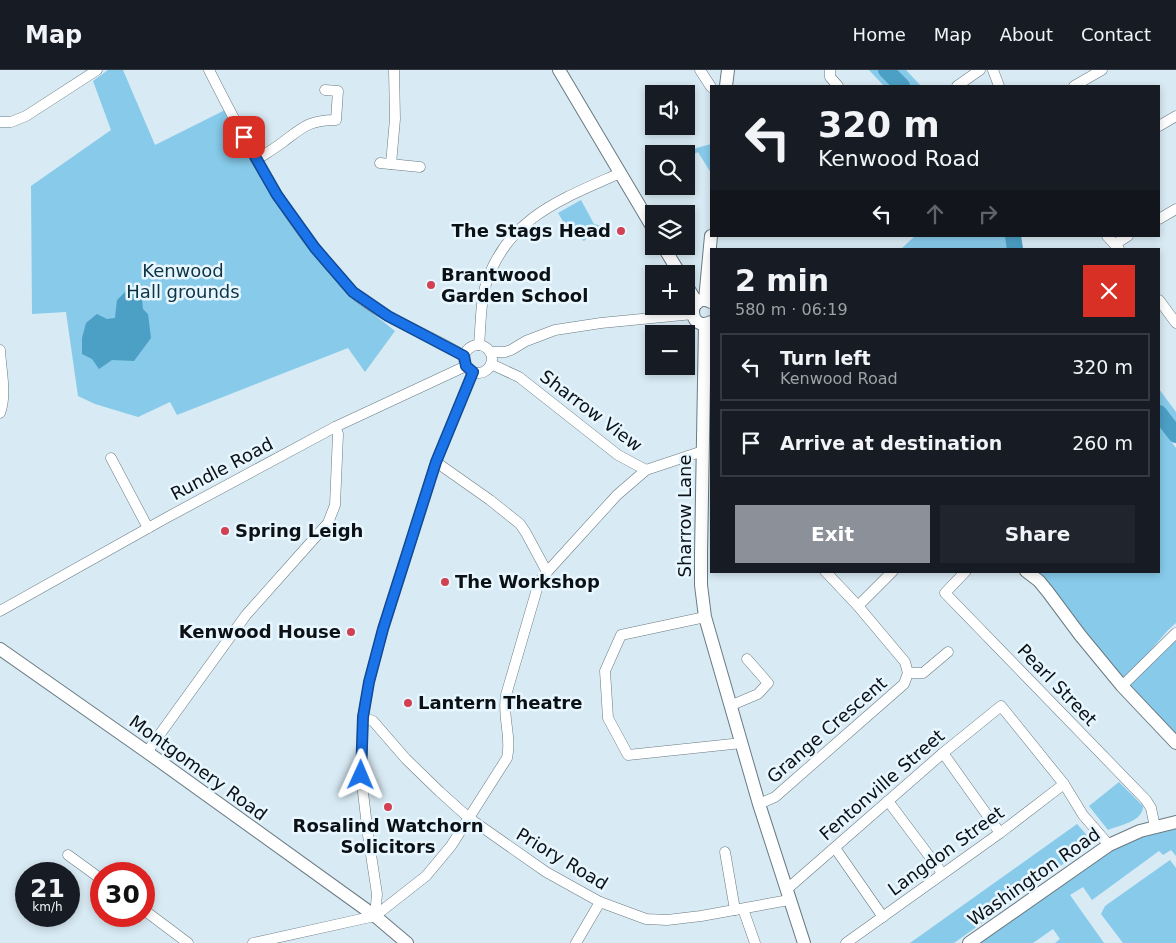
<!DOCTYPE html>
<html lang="en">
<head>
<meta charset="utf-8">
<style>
  :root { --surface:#171b24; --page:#20242c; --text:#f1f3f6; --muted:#9ea1a6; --line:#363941; --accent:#8c9099 }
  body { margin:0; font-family:"DejaVu Sans",sans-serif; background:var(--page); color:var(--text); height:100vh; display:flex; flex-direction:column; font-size:19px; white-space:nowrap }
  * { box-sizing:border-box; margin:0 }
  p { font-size:16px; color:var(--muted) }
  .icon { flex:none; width:28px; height:28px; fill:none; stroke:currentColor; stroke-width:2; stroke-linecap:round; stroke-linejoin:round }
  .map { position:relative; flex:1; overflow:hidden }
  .panel { position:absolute; left:710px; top:178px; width:450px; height:325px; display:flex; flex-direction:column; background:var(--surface); border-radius:0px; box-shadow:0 2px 8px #0003 }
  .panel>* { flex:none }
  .top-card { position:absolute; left:710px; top:15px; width:450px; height:152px; border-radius:0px; box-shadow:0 2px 8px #0003; background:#171b24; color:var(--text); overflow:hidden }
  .buttons { position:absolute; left:645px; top:15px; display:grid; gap:10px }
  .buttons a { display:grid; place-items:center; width:50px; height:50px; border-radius:0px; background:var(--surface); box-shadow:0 2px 8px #0003; font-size:25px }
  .speed { position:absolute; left:15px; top:792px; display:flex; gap:10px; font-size:25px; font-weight:700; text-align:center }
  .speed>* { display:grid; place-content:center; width:65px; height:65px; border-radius:50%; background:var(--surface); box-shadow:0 2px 8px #0003; line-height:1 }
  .speed small { font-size:12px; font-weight:400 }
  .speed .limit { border:8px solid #d22; background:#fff; color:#111 }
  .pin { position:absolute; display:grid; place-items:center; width:42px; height:42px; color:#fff; margin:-21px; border-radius:10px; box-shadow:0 2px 8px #0006 }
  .me { position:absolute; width:55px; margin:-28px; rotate:1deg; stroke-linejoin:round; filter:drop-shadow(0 0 4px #0008) }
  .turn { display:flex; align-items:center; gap:18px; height:105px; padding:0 25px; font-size:22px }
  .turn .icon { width:65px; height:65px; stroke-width:2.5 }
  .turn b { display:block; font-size:35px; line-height:42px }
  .lanes { display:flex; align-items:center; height:48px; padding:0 25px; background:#0003; justify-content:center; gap:25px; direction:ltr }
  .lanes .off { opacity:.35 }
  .round { display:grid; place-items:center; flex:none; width:52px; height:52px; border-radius:0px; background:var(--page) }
  .headline { display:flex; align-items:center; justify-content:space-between; height:85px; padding:0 25px }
  h1 { font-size:30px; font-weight:600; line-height:38px }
  .cta { display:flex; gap:10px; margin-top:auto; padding:10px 25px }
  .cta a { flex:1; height:58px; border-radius:0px; background:var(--accent); color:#fff; font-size:20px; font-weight:600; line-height:58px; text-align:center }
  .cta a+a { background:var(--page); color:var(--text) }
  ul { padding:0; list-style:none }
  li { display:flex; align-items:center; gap:15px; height:68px; margin:0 10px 8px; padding:0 15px; border:2px solid var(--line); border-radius:0px }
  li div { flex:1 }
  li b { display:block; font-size:19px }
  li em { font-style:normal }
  header { display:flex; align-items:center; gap:30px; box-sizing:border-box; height:70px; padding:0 25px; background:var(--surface); border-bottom:1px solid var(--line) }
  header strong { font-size:24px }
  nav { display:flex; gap:28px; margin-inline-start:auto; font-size:18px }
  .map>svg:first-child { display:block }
</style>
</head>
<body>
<header>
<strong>Map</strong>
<nav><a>Home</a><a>Map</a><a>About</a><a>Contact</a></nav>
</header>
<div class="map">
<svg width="1176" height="873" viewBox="0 0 1176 873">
  <rect width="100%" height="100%" fill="#d8eaf4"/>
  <!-- green -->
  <g fill="#87caea">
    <polygon points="108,0 123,0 155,75 225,40 279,137 351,226 395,261 365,302 348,278 177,345 170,332 138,347 95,334 78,326 66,242 32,244 31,116 111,60 93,11"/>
    <polygon points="869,0 906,0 921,16 884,16"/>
    <polygon points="711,74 711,103 698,82 686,88 686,84 675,84"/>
    <polygon points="581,130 594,154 601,156 594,167 587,168 584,171 570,163 558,143"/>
    <polygon points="915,166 1012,166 1014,179 901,179"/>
    <polygon points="1159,319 1176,342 1176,358 1159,335"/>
    <polygon points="1159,355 1176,378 1176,553 1168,560 1124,611 1060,528 1037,501 1159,501"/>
    <polygon points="1176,568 1176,669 1127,616"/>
    <path d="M1119,712L1143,736C1143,752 1119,755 1108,760L1089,736Z"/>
    <polygon points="1077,754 1092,771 1049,805 954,873 910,873"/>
    <polygon points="1176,758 1176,786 1171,780 1163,785 1159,781 1092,830 1083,817 1070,825 1104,873 1055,873 1060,869 1053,859 1033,873 979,873 1102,786 1126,773 1151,764"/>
    <polygon points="1170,790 1176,798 1176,873 1123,873 1101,844 1105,836"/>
  </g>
  <!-- water -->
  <polygon fill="#4c9fc5" points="141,220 143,239 148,244 151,268 134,291 112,290 99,299 92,289 82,284 82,268 86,253 97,244 107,249 115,248 117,230 126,221 134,224"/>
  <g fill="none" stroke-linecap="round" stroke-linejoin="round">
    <!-- river -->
    <g stroke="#4c9fc5" stroke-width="16">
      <polyline points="886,0 902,16"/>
      <polyline points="1013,166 1015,179"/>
      <polyline points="1159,343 1176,365"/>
    </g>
    <defs>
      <g id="minor">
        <path d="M209,0C244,69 279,138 330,196C338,204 345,214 353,222C386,251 429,263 464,286"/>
        <polyline points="700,0 711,17"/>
        <polyline points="830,0 830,7 838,16"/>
        <polyline points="993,0 999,16"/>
        <polyline points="957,16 980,0"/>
        <polyline points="1074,16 1102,0"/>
        <polyline points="0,52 11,52 26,46 97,0"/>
        <polyline points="1159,56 1176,46"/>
        <path d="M256,90C265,84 274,79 283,72C303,57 309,50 336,50L338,21L325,20"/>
        <polyline points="380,93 420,97"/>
        <polyline points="391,94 395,49 394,0"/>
        <polyline points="1159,149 1176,139"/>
        <polyline points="1107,166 1119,179"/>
        <polyline points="1115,174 1128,166"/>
        <polyline points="1159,230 1176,253"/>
        <path d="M479,275C481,255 480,233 486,214C507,148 562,129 620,103"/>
        <circle cx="478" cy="289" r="14"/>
        <path d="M0,280C1,300 7,325 0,343"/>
        <polyline points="490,282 505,282 511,280 526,271 555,260 601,253 693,244"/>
        <polyline points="491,294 519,307 618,385 646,400"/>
        <polyline points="111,388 148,458"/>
        <polyline points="436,392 490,430 520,454 526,463 547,502"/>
        <polyline points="966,501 945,523 1146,730 1151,738 1155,757"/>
        <polyline points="858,536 893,501"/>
        <polyline points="0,541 166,448 335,357 466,296"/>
        <polyline points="705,547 621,565 605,601 608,648 628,685 742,673"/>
        <polyline points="908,603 923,603 948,582"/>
        <polyline points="1122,616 1176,563"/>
        <polyline points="732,635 758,624 768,613 747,589"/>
        <polyline points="363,647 373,651 406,689 440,722 469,748 546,802 600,832 646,849 667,850 701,846 789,830"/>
        <polyline points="147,682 246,545 328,453 335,435 338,364 335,357"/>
        <polyline points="943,683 1000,763"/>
        <polyline points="888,731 942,803"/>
        <polyline points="759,734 775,727 904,614 908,603 905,592 858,536 825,501"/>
        <polyline points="835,778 883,847"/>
        <polyline points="725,782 735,840"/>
        <polyline points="68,785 101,809"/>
        <polyline points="786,820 943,683 1001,636 1064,714 1083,745 1109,775"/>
        <polyline points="743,839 755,873"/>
        <polyline points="144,840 188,873"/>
        <polyline points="375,846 377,824 368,765 361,705 363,647 369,612 383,559 436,392 473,302"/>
        <path d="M253,873L375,846L426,806L451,776L507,688C512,667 502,647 506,625L539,512L547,502L617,425L646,400L703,381"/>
        <polyline points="576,873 600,832"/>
        <polyline points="846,873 1000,763 1064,714"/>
      </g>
      <g id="tertiary">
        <polyline points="559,0 654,160"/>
        <polyline points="726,16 728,0"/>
        <polyline points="663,176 680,204"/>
        <polyline points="686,215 697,233"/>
        <polyline points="705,230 711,166"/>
        <path d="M711,232C687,221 687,263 711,252"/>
        <polyline points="705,254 701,484 701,515 705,547 759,734 804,873"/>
        <polyline points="1026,501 1039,511 1048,522 1080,565 1122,616 1176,673"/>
        <polyline points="0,579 147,682 375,846 407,873"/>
        <polyline points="969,873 1109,775 1140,761 1176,752"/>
      </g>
    </defs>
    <!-- minor casing -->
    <use href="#minor" stroke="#697a82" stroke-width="11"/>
    <!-- tertiary casing -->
    <use href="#tertiary" stroke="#697a82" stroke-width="14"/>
    <!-- minor -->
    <use href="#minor" stroke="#fff" stroke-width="10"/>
    <!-- tertiary -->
    <use href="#tertiary" stroke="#fff" stroke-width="12"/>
  </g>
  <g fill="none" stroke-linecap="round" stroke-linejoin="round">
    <defs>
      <polyline id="route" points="244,67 277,125 315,178 353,222 388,246 464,286 466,296 473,302 436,392 383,559 369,612 363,647 361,705"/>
    </defs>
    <!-- route casing -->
    <use href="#route" stroke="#114b97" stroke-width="12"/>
    <!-- route -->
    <use href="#route" stroke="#1a73e8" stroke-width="9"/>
  </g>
  <!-- markers -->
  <g fill="#d24152" stroke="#e8f7ff" stroke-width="2">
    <circle cx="621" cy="161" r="5"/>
    <circle cx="431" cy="215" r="5"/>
    <circle cx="225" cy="461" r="5"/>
    <circle cx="445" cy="512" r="5"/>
    <circle cx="351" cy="562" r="5"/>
    <circle cx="408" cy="633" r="5"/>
    <circle cx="388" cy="737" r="5"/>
  </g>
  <g text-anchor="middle" stroke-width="5" stroke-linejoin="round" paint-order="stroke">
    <!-- poi labels -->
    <g font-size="18" font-weight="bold" fill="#0b1115" stroke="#e8f7ff" text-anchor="start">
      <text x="611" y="167" text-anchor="end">The Stags Head</text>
      <text x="441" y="211">Brantwood<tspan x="441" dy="21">Garden School</tspan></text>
      <text x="235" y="467">Spring Leigh</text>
      <text x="455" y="518">The Workshop</text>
      <text x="341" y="568" text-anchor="end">Kenwood House</text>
      <text x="418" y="639">Lantern Theatre</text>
      <text x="388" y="762" text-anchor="middle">Rosalind Watchorn<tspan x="388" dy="21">Solicitors</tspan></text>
    </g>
    <!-- park labels -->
    <g font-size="18" fill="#0d3444" stroke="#e8f7ff">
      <text x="183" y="207">Kenwood<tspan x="183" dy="21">Hall grounds</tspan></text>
    </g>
    <!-- street labels -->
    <g font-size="18" fill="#0b1115" stroke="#e8f7ff">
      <text transform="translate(591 341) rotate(37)" y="6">Sharrow View</text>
      <text transform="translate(222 399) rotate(-28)" y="6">Rundle Road</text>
      <text transform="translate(685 446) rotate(-90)" y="6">Sharrow Lane</text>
      <text transform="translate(1057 615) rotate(46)" y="6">Pearl Street</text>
      <text transform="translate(827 660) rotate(-41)" y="6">Grange Crescent</text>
      <text transform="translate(198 698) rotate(36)" y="6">Montgomery Road</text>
      <text transform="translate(882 715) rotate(-41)" y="6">Fentonville Street</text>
      <text transform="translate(946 781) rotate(-36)" y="6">Langdon Street</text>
      <text transform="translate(562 789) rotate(31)" y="6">Priory Road</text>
      <text transform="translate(1034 807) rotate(-35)" y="6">Washington Road</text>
    </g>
  </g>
</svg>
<div class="buttons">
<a><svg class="icon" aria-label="sound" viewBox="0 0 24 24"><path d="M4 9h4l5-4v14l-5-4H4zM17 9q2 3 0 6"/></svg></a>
<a><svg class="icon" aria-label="search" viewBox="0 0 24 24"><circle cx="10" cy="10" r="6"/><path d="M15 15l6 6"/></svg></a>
<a><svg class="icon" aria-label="layers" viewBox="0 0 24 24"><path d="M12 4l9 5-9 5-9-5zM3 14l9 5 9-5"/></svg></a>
<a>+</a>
<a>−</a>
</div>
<div class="speed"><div>21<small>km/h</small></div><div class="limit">30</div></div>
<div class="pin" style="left:244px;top:67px;background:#d93025"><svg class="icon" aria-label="arrive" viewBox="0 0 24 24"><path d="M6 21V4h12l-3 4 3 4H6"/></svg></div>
<svg class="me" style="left:361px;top:705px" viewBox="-20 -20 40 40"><path d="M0-17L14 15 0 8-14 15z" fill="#1a73e8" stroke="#fff" stroke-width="4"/></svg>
<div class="top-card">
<div class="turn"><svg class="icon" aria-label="left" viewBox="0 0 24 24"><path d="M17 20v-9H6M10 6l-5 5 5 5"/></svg><div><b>320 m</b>Kenwood Road</div></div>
<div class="lanes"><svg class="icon" aria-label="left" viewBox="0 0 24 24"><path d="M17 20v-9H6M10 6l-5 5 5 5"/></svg><svg class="icon off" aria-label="ahead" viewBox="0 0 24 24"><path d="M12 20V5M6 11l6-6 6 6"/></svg><svg class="icon off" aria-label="right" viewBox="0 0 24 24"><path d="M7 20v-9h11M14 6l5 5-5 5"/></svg></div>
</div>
<section class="panel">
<div class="headline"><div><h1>2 min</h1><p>580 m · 06:19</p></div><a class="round" style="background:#d93025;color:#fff"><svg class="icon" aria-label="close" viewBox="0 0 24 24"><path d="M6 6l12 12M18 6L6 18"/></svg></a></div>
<ul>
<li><svg class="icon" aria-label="left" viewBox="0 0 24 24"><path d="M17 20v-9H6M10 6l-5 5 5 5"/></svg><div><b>Turn left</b><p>Kenwood Road</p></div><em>320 m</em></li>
<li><svg class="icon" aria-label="arrive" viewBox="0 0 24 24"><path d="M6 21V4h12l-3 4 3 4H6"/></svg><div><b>Arrive at destination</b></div><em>260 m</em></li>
</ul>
<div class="cta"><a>Exit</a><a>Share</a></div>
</section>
</div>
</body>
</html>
